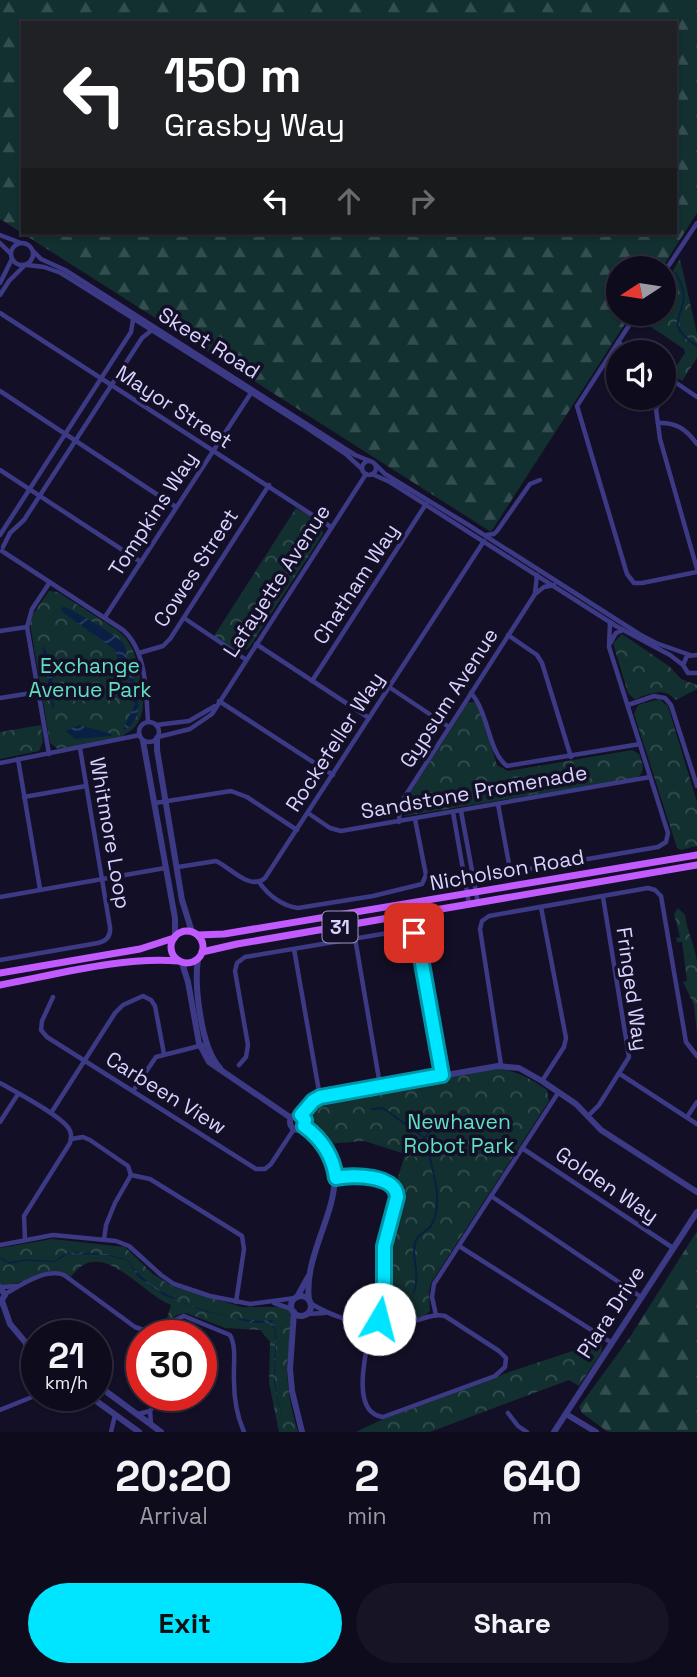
<!DOCTYPE html>
<html lang="en">
<head>
<meta charset="utf-8">
<style>
  :root { --surface:#0e0b1c; --page:#171425; --text:#f1f3f6; --muted:#9b9ba3; --line:#2e2b3b; --accent:#00e5ff }
  body { margin:0; font-family:"Space Grotesk",sans-serif; background:var(--page); color:var(--text); height:100vh; display:flex; flex-direction:column; font-size:26px; white-space:nowrap }
  * { box-sizing:border-box; margin:0 }
  p { font-size:23px; color:var(--muted) }
  .icon { flex:none; width:38px; height:38px; fill:none; stroke:currentColor; stroke-width:2; stroke-linecap:round; stroke-linejoin:round }
  .map { position:relative; height:1432px; overflow:hidden }
  .sheet { display:flex; flex-direction:column; background:var(--surface); flex:1 }
  .sheet>* { flex:none }
  .hud { position:absolute; left:21px; top:21px; width:656px; height:214px; border-radius:0px; box-shadow:0 2px 5px #0004,0 0 0 2px var(--line); background:#202124; color:#fff; overflow:hidden }
  .needle { width:46px; rotate:258deg }
  .buttons { position:absolute; left:606px; top:256px; display:grid; gap:14px }
  .buttons a { display:grid; place-items:center; width:70px; height:70px; border-radius:50%; background:var(--surface); box-shadow:0 2px 5px #0004,0 0 0 2px var(--line); font-size:35px }
  .speed { position:absolute; left:21px; top:1320px; display:flex; gap:14px; font-size:35px; font-weight:700; text-align:center }
  .speed>* { display:grid; place-content:center; width:91px; height:91px; border-radius:50%; background:var(--surface); box-shadow:0 2px 5px #0004,0 0 0 2px var(--line); line-height:1 }
  .speed small { font-size:18px; font-weight:400 }
  .speed .limit { border:10px solid #d22; background:#fff; color:#111 }
  .pin { position:absolute; display:grid; place-items:center; width:60px; height:60px; color:#fff; margin:-30px; border-radius:14px; box-shadow:0 4px 10px #0006 }
  .me { position:absolute; width:77px; margin:-38px; rotate:8deg; stroke-linejoin:round; filter:drop-shadow(0 0 5px #0008) }
  .turn { display:flex; align-items:center; gap:24px; height:147px; padding:0 28px; font-size:32px }
  .turn .icon { width:91px; height:91px; stroke-width:2.5 }
  .turn b { display:block; font-size:49px; line-height:60px }
  .lanes { display:flex; align-items:center; height:66px; padding:0 28px; background:#0003; justify-content:center; gap:35px; direction:ltr }
  .lanes .off { opacity:.35 }
  .eta { display:flex; justify-content:space-evenly; align-items:center; height:119px; text-align:center }
  .eta b { font-size:42px; font-weight:700; line-height:49px }
  .primary-button { display:flex; gap:14px; margin-top:auto; padding:14px 28px }
  .primary-button a { flex:1; height:80px; border-radius:42px; background:var(--accent); color:#111; font-size:28px; font-weight:700; line-height:80px; text-align:center }
  .primary-button a+a { background:var(--page); color:var(--text) }
  .map>svg:first-child { display:block }
</style>
</head>
<body>
<div class="map">
<svg width="697" height="1432" viewBox="0 0 697 1432">
  <defs>
    <pattern id="forest-firs" width="22" height="20" patternUnits="userSpaceOnUse" patternTransform="scale(1.75)"><rect width="22" height="20" fill="#12302f"/><path d="M5 1l3.5 6h-7zM16 11l3.5 6h-7z" fill="#344d4e"/></pattern>
    <pattern id="park-crowns" width="20" height="18" patternUnits="userSpaceOnUse" patternTransform="scale(1.75)"><rect width="20" height="18" fill="#12302f"/><path d="M2 6a3 3 0 1 1 6 0M12 15a3 3 0 1 1 6 0" fill="none" stroke="#344d4e"/></pattern>
    <pattern id="water-waves" width="16" height="10" patternUnits="userSpaceOnUse" patternTransform="scale(1.75)"><rect width="16" height="10" fill="#0a1f44"/><path d="M0 5q4-4 8 0t8 0" fill="none" stroke="#2d3f60"/></pattern>
  </defs>
  <rect width="100%" height="100%" fill="#130f26"/>
  <!-- forest -->
  <g fill="url(#forest-firs)" fill-rule="evenodd">
    <path d="M0,0H697V213L662,268H618V313H632L491,532L0,219ZM23,23H676V233H23Z"/>
    <polygon points="697,1231 697,1432 608,1432 582,1413 579,1407 630,1337"/>
  </g>
  <!-- park -->
  <g fill="url(#park-crowns)">
    <polygon points="680,259 697,333 697,358 682,381 671,374 685,353 684,349 642,321 646,313 663,313 663,287"/>
    <path d="M296,508C307,514 323,520 323,534L249,648C237,656 224,642 214,636Z"/>
    <path d="M49,591L58,592L117,630C134,643 136,658 140,678C142,690 145,703 141,716C132,745 83,745 58,749L50,743L30,624L33,614Z"/>
    <path d="M622,634L669,666L681,679L697,685V689L676,700C663,686 650,694 634,699L628,693L613,643Z"/>
    <polygon points="659,699 668,706 697,802 697,846 681,850 677,848 634,714 638,705"/>
    <path d="M471,702H475L479,708L497,765L508,771L632,750L639,754C642,763 647,772 636,778L405,816L401,812L403,804L467,704Z"/>
    <polygon points="41,725 43,742 39,751 0,759 0,732"/>
    <path d="M678,908L685,915C687,931 695,946 697,962C697,985 697,1011 697,1034L694,1005L683,982L687,981L682,942H677L676,938L680,937L674,914Z"/>
    <path d="M499,1069C518,1071 531,1079 547,1090L549,1101L431,1283L429,1292L430,1311C421,1321 402,1322 388,1321L383,1313L387,1283L386,1245L400,1196L396,1184L405,1154L364,1141L327,1144L309,1121C307,1110 314,1102 323,1099Z"/>
    <path d="M52,1239L125,1247L153,1274L174,1287L242,1307H280L289,1310C297,1327 286,1352 287,1371C288,1393 292,1412 298,1432H279L269,1383L270,1342L260,1330L225,1328L186,1313L175,1316L168,1327L165,1325L171,1305C141,1294 101,1234 71,1277C44,1260 28,1289 0,1284V1248Z"/>
    <polygon points="600,1340 602,1347 601,1353 579,1386 569,1380 430,1432 356,1432 381,1420 512,1371 597,1343"/>
  </g>
  <!-- water -->
  <g fill="url(#water-waves)">
    <path d="M62,607C70,607 119,637 123,643C127,649 126,657 129,664C136,686 148,713 126,730L123,729L135,704L131,696L129,679L120,667L115,650L64,613L61,610Z"/>
    <path d="M42,645C55,661 52,687 54,707L52,708Z"/>
    <polygon points="79,725 112,734 111,736 75,739 66,731"/>
    <path d="M77,1252L107,1254L128,1260C150,1299 234,1325 275,1320L272,1321L276,1331L275,1382L283,1426L274,1383L275,1330L269,1323H252L204,1311L163,1295L138,1277L128,1261L107,1255L68,1254L55,1262L24,1261L10,1264L0,1259L1,1257L8,1262L27,1259L54,1261L64,1254Z"/>
  </g>
  <g fill="none" stroke-linecap="round" stroke-linejoin="round">
    <!-- stream -->
    <g stroke="#0a1f44" stroke-width="2">
      <path d="M676,273C678,278 682,284 683,290C688,317 660,321 697,346"/>
      <path d="M372,1109L383,1108L425,1138C430,1163 445,1199 432,1224C428,1232 417,1233 415,1243C411,1260 421,1273 414,1292"/>
      <polyline points="425,1138 436,1122"/>
    </g>
    <!-- minor -->
    <g stroke="#3d3a85" stroke-width="4.5">
      <polyline points="0,235 21,243"/>
      <circle cx="22" cy="254" r="11"/>
      <polyline points="0,243 11,254"/>
      <polyline points="33,251 41,259 65,270 355,455 370,461"/>
      <polyline points="27,265 44,267 61,273 301,424 347,455 362,469"/>
      <polyline points="663,274 697,223"/>
      <polyline points="0,283 12,259"/>
      <polyline points="0,295 9,281 24,266"/>
      <polyline points="0,313 331,527"/>
      <polyline points="637,313 577,406 627,574 634,583 642,583 697,572"/>
      <polyline points="618,342 632,352"/>
      <polyline points="663,374 697,397"/>
      <polyline points="0,391 176,507"/>
      <polyline points="663,397 656,409 660,439 697,569"/>
      <polyline points="663,397 673,380"/>
      <path d="M658,423C676,422 686,429 697,444"/>
      <circle cx="369" cy="468" r="7"/>
      <polyline points="376,465 385,474 470,526 639,634 656,643 690,655"/>
      <polyline points="0,470 141,562"/>
      <polyline points="372,474 390,482 616,626 670,655 683,665"/>
      <polyline points="0,535 131,332 133,320"/>
      <polyline points="486,535 494,534 497,531 530,484 540,480"/>
      <polyline points="3,547 10,533 24,520 142,338 152,330"/>
      <path d="M2,551L123,630C147,651 146,693 148,722"/>
      <polyline points="535,593 537,575"/>
      <polyline points="105,617 251,393"/>
      <polyline points="184,618 245,659"/>
      <polyline points="0,631 27,627"/>
      <polyline points="508,635 537,655 542,663 571,757"/>
      <polyline points="610,643 616,633 623,630"/>
      <polyline points="256,644 369,718"/>
      <polyline points="139,653 163,646 170,639 269,485"/>
      <polyline points="697,655 687,656 683,665 688,673 697,673"/>
      <polyline points="312,681 426,504"/>
      <polyline points="389,687 449,727"/>
      <path d="M471,693C489,713 488,752 507,766L640,744"/>
      <polyline points="0,698 38,692"/>
      <polyline points="219,701 333,775"/>
      <polyline points="628,705 654,696 665,698 671,705 697,786"/>
      <circle cx="149" cy="732" r="10"/>
      <polyline points="156,725 189,721 215,706"/>
      <polyline points="158,737 190,729 212,714 366,474"/>
      <polyline points="49,754 27,627 32,609 50,582"/>
      <polyline points="18,759 40,889"/>
      <polyline points="0,763 140,735"/>
      <polyline points="24,797 86,786"/>
      <polyline points="155,803 231,791 247,797 297,830"/>
      <polyline points="498,804 509,864 517,871 658,847 666,842 668,833 609,647 610,622"/>
      <polyline points="461,811 478,903"/>
      <polyline points="453,812 469,904"/>
      <polyline points="308,813 330,828 341,831 650,777"/>
      <polyline points="399,822 400,804 535,594 544,587 554,585"/>
      <path d="M178,867L216,861C231,868 250,891 265,878L484,541"/>
      <path d="M259,882C268,895 282,906 298,908L373,896L422,884L426,875L415,819"/>
      <polyline points="0,897 165,868"/>
      <polyline points="541,907 566,1038 564,1047 542,1081"/>
      <polyline points="355,938 380,1085"/>
      <polyline points="294,949 320,1097"/>
      <path d="M0,960L98,943C107,941 111,936 110,927L80,748"/>
      <polyline points="53,997 42,1021 41,1030 47,1037 256,1169 265,1169 271,1164 294,1129"/>
      <polyline points="239,1065 246,1057 248,1045 235,971 237,963 245,957 406,930 414,933 418,941 441,1075"/>
      <polyline points="501,1065 480,929 482,921 489,916 648,888 655,890 661,896 686,1042 697,1056"/>
      <polyline points="620,1074 697,1124"/>
      <path d="M0,1083C14,1091 66,1118 70,1131C72,1135 71,1139 70,1143L24,1216L25,1239"/>
      <polyline points="133,1091 156,1057 207,1044"/>
      <polyline points="51,1113 115,1013 123,1005 143,996 151,1000 155,1006 164,1054"/>
      <polyline points="588,1116 599,1105 629,1057 603,897"/>
      <polyline points="687,1117 697,1102"/>
      <polyline points="0,1122 18,1094"/>
      <polyline points="71,1139 83,1137 90,1140 128,1166 131,1175"/>
      <polyline points="522,1148 673,1248"/>
      <polyline points="131,1175 150,1179 242,1236 244,1249 236,1302"/>
      <path d="M336,1177C353,1174 388,1175 397,1192L384,1246V1282L380,1300L379,1325"/>
      <polyline points="491,1196 641,1297"/>
      <polyline points="104,1240 106,1225 115,1203 131,1175"/>
      <polyline points="0,1245 53,1235 116,1241 129,1246 161,1275 174,1284 210,1296 250,1304 295,1298"/>
      <polyline points="459,1246 612,1343"/>
      <polyline points="1,1287 18,1286"/>
      <path d="M5,1294C21,1285 45,1268 64,1275L135,1327L158,1335"/>
      <polyline points="274,1303 292,1309"/>
      <path d="M310,1303C339,1321 372,1328 407,1323C419,1321 432,1313 445,1316L499,1351L506,1358L505,1367L495,1376L383,1417C348,1413 368,1346 371,1325"/>
      <polyline points="307,1314 325,1313"/>
      <polyline points="436,1315 432,1297 434,1284 558,1093"/>
      <path d="M164,1335L175,1320L184,1316L230,1335C237,1348 233,1366 234,1381C234,1398 237,1416 244,1432"/>
      <polyline points="0,1410 37,1395"/>
      <polyline points="150,1411 161,1395"/>
      <polyline points="508,1413 518,1426 527,1432"/>
      <polyline points="138,1414 150,1411 151,1424"/>
      <polyline points="111,1432 115,1415"/>
    </g>
    <!-- tertiary -->
    <g stroke="#3d3a85" stroke-width="6">
      <polyline points="157,738 157,750 182,900 192,932"/>
      <polyline points="143,741 175,918 175,936"/>
      <path d="M198,959C194,986 201,1048 220,1068"/>
      <polyline points="182,963 188,982 199,1043 209,1062 291,1118"/>
      <circle cx="298" cy="1122" r="8"/>
      <polyline points="301,1115 313,1101 320,1097 498,1066 519,1068 542,1081 576,1104 601,1130 697,1192"/>
      <path d="M305,1126C373,1178 301,1237 309,1300"/>
      <polyline points="0,1287 5,1295 0,1303"/>
      <circle cx="301" cy="1306" r="10"/>
      <polyline points="297,1297 308,1277"/>
      <polyline points="2,1301 10,1324 37,1356"/>
      <polyline points="294,1312 290,1369 292,1391 302,1432"/>
      <polyline points="26,1344 37,1348"/>
      <polyline points="96,1384 161,1432"/>
      <polyline points="88,1395 139,1432"/>
      <polyline points="566,1414 596,1432"/>
      <polyline points="554,1432 697,1212"/>
    </g>
    <!-- primary -->
    <g stroke="#c25bff" stroke-width="7">
      <circle cx="187" cy="947" r="16"/>
      <polyline points="198,935 224,934 697,855"/>
      <polyline points="202,952 237,944 697,865"/>
      <polyline points="0,973 140,949 174,938"/>
      <path d="M0,985C54,975 124,956 178,961"/>
    </g>
  </g>
  <g fill="none" stroke-linecap="round" stroke-linejoin="round">
    <defs>
      <path id="route" d="M379,1319L380,1300L384,1283V1246L397,1197C396,1175 353,1174 336,1178C333,1156 322,1139 304,1126L305,1120L301,1115L313,1101L320,1097L442,1075L418,941L414,933"/>
    </defs>
    <!-- route casing -->
    <use href="#route" stroke="#0095a6" stroke-width="18"/>
    <!-- route -->
    <use href="#route" stroke="#00e5ff" stroke-width="12"/>
  </g>
  <g text-anchor="middle" stroke-width="7" stroke-linejoin="round" paint-order="stroke">
    <!-- shield labels -->
    <rect fill="#130f26" stroke="#9e99be" stroke-width="2" x="322.5" y="911.5" width="35" height="31" rx="5"/>
    <g font-size="19" font-weight="bold" fill="#d9d4ff">
      <text x="340" y="934">31</text>
    </g>
    <!-- street labels -->
    <g font-size="21" fill="#d9d4ff" stroke="#130f26">
      <text transform="translate(209 343) rotate(32)" y="7">Skeet Road</text>
      <text transform="translate(174 407) rotate(33)" y="7">Mayor Street</text>
      <text transform="translate(153 514) rotate(-57)" y="7">Tompkins Way</text>
      <text transform="translate(196 568) rotate(-57)" y="7">Cowes Street</text>
      <text transform="translate(277 581) rotate(-57)" y="7">Lafayette Avenue</text>
      <text transform="translate(356 584) rotate(-57)" y="7">Chatham Way</text>
      <text transform="translate(449 698) rotate(-57)" y="7">Gypsum Avenue</text>
      <text transform="translate(335 742) rotate(-57)" y="7">Rockefeller Way</text>
      <text transform="translate(474 792) rotate(-10)" y="7">Sandstone Promenade</text>
      <text transform="translate(110 833) rotate(80)" y="7">Whitmore Loop</text>
      <text transform="translate(507 870) rotate(-10)" y="7">Nicholson Road</text>
      <text transform="translate(632 989) rotate(82)" y="7">Fringed Way</text>
      <text transform="translate(166 1093) rotate(32)" y="7">Carbeen View</text>
      <text transform="translate(607 1185) rotate(34)" y="7">Golden Way</text>
      <text transform="translate(611 1312) rotate(-57)" y="7">Piara Drive</text>
    </g>
    <!-- park labels -->
    <g font-size="21" fill="#5fe0c0" stroke="#130f26">
      <text x="90" y="673">Exchange<tspan x="90" dy="24">Avenue Park</tspan></text>
      <text x="459" y="1129">Newhaven<tspan x="459" dy="24">Robot Park</tspan></text>
    </g>
  </g>
</svg>
<div class="buttons">
<a><svg class="needle" viewBox="-14 -14 28 28"><path d="M0-13l5 13h-10z" fill="#e53935"/><path d="M0 13l5-13h-10z" fill="#9b9ba3"/></svg></a>
<a><svg class="icon" aria-label="sound" viewBox="0 0 24 24"><path d="M4 9h4l5-4v14l-5-4H4zM17 9q2 3 0 6"/></svg></a>
</div>
<div class="speed"><div>21<small>km/h</small></div><div class="limit">30</div></div>
<div class="pin" style="left:414px;top:933px;background:#d93025"><svg class="icon" aria-label="arrive" viewBox="0 0 24 24"><path d="M6 21V4h12l-3 4 3 4H6"/></svg></div>
<svg class="me" style="left:379px;top:1319px" viewBox="-20 -20 40 40"><circle r="19" fill="#fff"/><path d="M0-13L10 11 0 6-10 11z" fill="#00e5ff"/></svg>
<div class="hud">
<div class="turn"><svg class="icon" aria-label="left" viewBox="0 0 24 24"><path d="M17 20v-9H6M10 6l-5 5 5 5"/></svg><div><b>150 m</b>Grasby Way</div></div>
<div class="lanes"><svg class="icon" aria-label="left" viewBox="0 0 24 24"><path d="M17 20v-9H6M10 6l-5 5 5 5"/></svg><svg class="icon off" aria-label="ahead" viewBox="0 0 24 24"><path d="M12 20V5M6 11l6-6 6 6"/></svg><svg class="icon off" aria-label="right" viewBox="0 0 24 24"><path d="M7 20v-9h11M14 6l5 5-5 5"/></svg></div>
</div>
</div>
<section class="sheet">
<div class="eta">
<div><b>20:20</b><p>Arrival</p></div>
<div><b>2</b><p>min</p></div>
<div><b>640</b><p>m</p></div>
</div>
<div class="primary-button"><a>Exit</a><a>Share</a></div>
</section>
</body>
</html>
